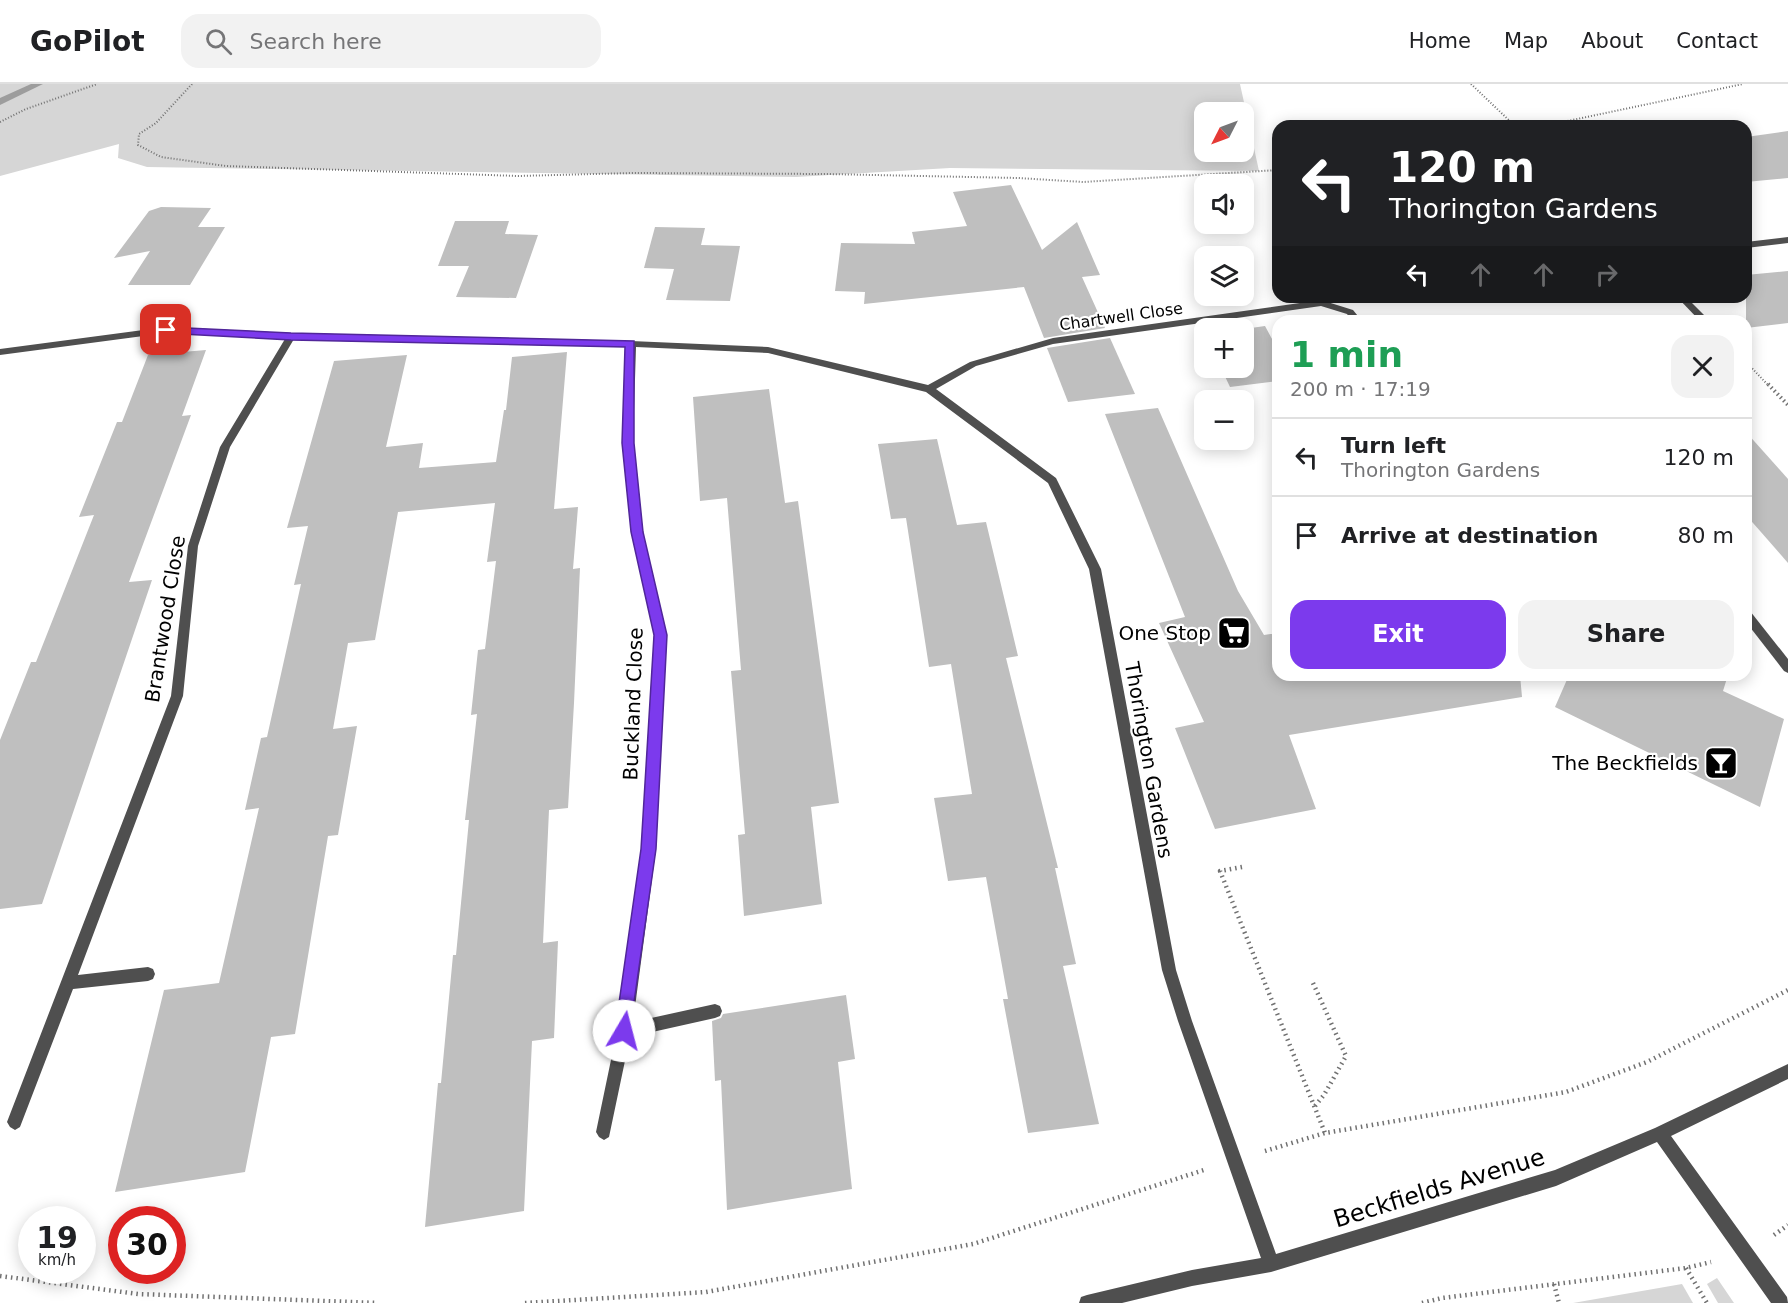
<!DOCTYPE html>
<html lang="en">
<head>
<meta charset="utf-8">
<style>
  :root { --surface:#fff; --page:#f2f2f2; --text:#202124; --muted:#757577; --line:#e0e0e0; --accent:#7c3aed }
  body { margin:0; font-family:"DejaVu Sans",sans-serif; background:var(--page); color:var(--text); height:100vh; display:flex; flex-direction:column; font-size:22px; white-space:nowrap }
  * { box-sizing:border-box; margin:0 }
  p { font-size:20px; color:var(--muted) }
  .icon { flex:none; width:33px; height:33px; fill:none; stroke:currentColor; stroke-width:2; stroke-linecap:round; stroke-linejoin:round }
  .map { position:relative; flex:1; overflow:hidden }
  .side { position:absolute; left:1272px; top:231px; width:480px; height:366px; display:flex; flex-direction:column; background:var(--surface); border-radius:18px; box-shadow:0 3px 15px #0003 }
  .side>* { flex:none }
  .banner { position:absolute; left:1272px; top:36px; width:480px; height:183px; border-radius:18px; box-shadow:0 3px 15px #0003; background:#202124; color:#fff; overflow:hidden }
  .needle { width:39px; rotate:228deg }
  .fabs { position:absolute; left:1194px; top:18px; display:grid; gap:12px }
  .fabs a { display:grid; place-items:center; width:60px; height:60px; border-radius:12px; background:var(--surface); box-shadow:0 3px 15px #0003; font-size:30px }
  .speed { position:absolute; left:18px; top:1122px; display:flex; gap:12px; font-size:30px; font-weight:700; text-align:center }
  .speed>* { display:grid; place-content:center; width:78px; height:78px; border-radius:50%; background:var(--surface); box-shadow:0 3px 15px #0003; line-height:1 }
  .speed small { font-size:15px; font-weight:400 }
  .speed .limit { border:9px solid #d22; background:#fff; color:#111 }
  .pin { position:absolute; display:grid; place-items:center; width:51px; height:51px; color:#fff; margin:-26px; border-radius:12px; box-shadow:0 3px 9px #0006 }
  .me { position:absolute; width:66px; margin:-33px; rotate:8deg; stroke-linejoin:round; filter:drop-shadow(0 0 4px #0008) }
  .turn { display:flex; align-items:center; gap:21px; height:126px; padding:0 18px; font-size:27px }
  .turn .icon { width:78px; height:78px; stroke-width:2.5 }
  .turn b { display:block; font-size:42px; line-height:51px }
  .lanes { display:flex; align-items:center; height:57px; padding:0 18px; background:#0003; justify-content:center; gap:30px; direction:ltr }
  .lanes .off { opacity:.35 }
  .round { display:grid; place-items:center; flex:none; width:63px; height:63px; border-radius:18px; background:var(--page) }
  .overview { display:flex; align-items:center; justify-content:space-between; height:102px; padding:0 18px }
  h1 { font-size:36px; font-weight:800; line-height:45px; color:#1e9e55 }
  .action { display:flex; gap:12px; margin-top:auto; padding:12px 18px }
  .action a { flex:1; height:69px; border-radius:18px; background:var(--accent); color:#fff; font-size:24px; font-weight:800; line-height:69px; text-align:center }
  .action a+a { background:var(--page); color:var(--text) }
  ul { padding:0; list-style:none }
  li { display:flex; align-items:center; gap:18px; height:78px; padding:0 18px; border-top:2px solid var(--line) }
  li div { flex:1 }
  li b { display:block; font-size:22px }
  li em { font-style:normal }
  header { display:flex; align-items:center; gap:36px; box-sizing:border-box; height:84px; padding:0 30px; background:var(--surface); border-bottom:2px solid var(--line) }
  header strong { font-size:28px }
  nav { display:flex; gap:33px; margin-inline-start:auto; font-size:21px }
  .search { width:420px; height:54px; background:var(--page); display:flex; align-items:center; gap:15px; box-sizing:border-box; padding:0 21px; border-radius:18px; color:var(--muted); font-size:22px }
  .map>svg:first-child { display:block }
</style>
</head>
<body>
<header>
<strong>GoPilot</strong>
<div class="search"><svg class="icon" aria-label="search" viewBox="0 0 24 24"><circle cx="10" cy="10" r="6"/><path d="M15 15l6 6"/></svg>Search here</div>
<nav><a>Home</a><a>Map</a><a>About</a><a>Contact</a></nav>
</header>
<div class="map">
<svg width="1788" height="1219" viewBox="0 0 1788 1219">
  <rect width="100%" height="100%" fill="#fff"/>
  <!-- green -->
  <g fill="#d6d6d6" fill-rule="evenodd">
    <path d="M0,0H1240L1259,87L950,84L796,93L147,83L118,74L119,60L0,92ZM1204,28H1244V68H1204Z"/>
    <polygon points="1717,1194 1734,1219 1718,1219 1707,1200"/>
    <polygon points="1682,1200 1693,1219 1573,1219"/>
  </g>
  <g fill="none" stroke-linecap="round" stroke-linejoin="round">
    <!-- stream -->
    <polygon fill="#9d9d9d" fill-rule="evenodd" points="31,0 43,0 0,21 0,14"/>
  </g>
  <!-- building -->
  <g fill="#bfbfbf">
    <polygon points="1788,47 1788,94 1746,98 1746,53"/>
    <polygon points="1011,101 1042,166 1077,138 1100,191 1082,193 1105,244 1044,254 1024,203 864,220 865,208 835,207 841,159 915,160 912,148 967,142 953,108"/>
    <polygon points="161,123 211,124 198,143 225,143 190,201 128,201 150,167 114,174 149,127"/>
    <polygon points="455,137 509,137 505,150 538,151 516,214 456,213 469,182 438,182"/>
    <polygon points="655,143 705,144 701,161 740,162 730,217 666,216 674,185 644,184"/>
    <polygon points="1788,187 1788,239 1746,244 1746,191"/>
    <polygon points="1265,242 1278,266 1278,297 1230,303 1221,284 1244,284 1244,245"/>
    <polygon points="1110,254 1135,310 1068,318 1047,264"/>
    <polygon points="206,266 182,332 191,331 129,498 152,496 42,820 0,825 0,656 31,578 36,578 94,431 79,433 117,338 122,338 148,271"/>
    <polygon points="567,268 554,425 578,423 573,485 580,484 574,619 568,724 549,726 543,859 558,857 554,954 532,957 524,1127 425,1143 438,999 441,999 453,871 456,871 469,736 465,736 477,630 471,631 478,566 485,565 496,477 487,478 495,419 398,428 375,556 348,559 333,645 357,642 338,751 328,752 295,950 271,953 245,1088 115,1108 164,906 219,899 259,724 245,726 261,654 267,653 301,500 294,501 308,442 287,444 334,277 407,271 386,363 423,359 419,384 496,378 504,326 506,326 512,273"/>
    <polygon points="769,305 785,419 798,417 839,719 811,723 822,820 744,832 738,751 745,750 731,587 741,586 727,414 700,417 693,313"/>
    <polygon points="1158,324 1238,507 1264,551 1278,549 1278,591 1520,591 1522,613 1289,651 1316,725 1215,745 1175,644 1204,638 1159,539 1185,533 1105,330"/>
    <polygon points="1746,348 1788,395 1788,479 1746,431"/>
    <polygon points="937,355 957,441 986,438 1018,572 1006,574 1058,784 1055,784 1076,880 1063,882 1099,1040 1028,1049 1003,915 1008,915 986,793 948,797 934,714 972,710 951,580 929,583 906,434 891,435 878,360"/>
    <polygon points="1569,591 1728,591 1723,607 1784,635 1760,723 1555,623"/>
    <polygon points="846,911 855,975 838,978 852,1105 727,1126 721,996 715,997 712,937 721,934 723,930"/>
  </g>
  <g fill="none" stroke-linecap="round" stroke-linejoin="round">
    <!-- path-far2 -->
    <g stroke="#717171" stroke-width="2" stroke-dasharray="1 2" stroke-linecap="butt">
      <polyline points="192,0 156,39 139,50 138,61 161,73 226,82 518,92 633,89 825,90 1018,94 1083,98 1278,86"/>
      <polyline points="1471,0 1515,42"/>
      <polyline points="0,38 26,25 97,0"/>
      <polyline points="1544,42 1743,0"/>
      <polyline points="1379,216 1399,213"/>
      <polyline points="1746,278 1769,302"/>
    </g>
    <!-- path-far1 -->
    <polyline stroke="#717171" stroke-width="4" stroke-dasharray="1.5 3" stroke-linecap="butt" points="1768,300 1788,321"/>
    <!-- path -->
    <g stroke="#717171" stroke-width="4.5" stroke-dasharray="1.5 4" stroke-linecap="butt">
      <polyline points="1242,783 1220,787 1325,1049"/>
      <polyline points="1313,899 1346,972 1324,1011 1315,1022"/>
      <polyline points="1265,1067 1325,1049 1566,1008 1647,978 1788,906"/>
      <polyline points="1774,1151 1788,1141"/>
      <polyline points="1686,1184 1707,1219"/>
      <polyline points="0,1192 138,1210 378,1219"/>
      <polyline points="1554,1200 1559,1219"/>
      <polyline points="525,1219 706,1208 973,1160 1204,1086"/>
      <polyline points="1422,1219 1442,1214 1686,1184 1711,1178"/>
    </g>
    <!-- service -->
    <polygon fill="#4f4f4f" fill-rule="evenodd" points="1746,525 1750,527 1788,575 1788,589 1784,587 1746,538"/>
    <!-- minor -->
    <g fill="#4f4f4f" fill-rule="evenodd">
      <polygon points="1788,153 1788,159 1746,164 1746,158"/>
      <polygon points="1677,213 1686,213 1710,237 1700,237"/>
      <polygon points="1321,216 1353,226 1362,237 1352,237 1347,230 1321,222 1053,260 976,282 936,305 1056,394 1101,485 1176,886 1192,937 1276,1170 1555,1086 1655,1044 1788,980 1788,995 1671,1052 1787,1213 1788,1219 1771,1219 1657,1058 1556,1102 1271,1188 1192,1202 1122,1219 1079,1219 1081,1213 1087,1211 1192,1186 1261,1174 1178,937 1162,886 1089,485 1048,399 926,308 768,269 636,263 633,359 642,448 666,551 656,765 633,938 715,920 720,922 722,927 720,932 715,934 630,953 609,1053 604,1056 599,1053 596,1048 617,947 642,765 654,551 632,448 623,359 626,263 294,255 230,363 198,462 183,612 78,891 148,883 153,885 155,890 153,895 148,897 73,905 20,1043 15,1046 10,1043 7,1038 171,612 188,462 220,363 285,255 166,249 0,271 0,265 166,243 291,249 631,257 768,263 928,301 970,278 1053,254"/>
    </g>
  </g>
  <!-- route -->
  <polygon fill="#7c3aed" stroke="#51269a" stroke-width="1.5" points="166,243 291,249 634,257 634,359 643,448 667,551 656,765 629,953 624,956 618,953 615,947 641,765 654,551 631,448 622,359 625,263 291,256 163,249 161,246"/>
  <!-- icons -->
  <defs>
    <symbol id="supermarket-square" viewBox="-11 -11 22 22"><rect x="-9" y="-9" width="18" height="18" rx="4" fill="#000" stroke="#fff"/><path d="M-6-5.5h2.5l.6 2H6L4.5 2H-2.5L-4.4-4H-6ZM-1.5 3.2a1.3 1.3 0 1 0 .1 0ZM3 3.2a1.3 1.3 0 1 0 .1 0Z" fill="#fff"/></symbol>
    <symbol id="bar-square" viewBox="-11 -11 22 22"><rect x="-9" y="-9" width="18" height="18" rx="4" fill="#000" stroke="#fff"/><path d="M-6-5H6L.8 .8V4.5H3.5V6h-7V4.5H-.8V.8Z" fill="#fff"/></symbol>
  </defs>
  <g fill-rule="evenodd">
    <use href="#supermarket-square" x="1215" y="530" width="38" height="38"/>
    <use href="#bar-square" x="1702" y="660" width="38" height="38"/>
  </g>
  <g text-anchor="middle" stroke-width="4.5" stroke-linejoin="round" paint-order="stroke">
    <!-- far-street labels -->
    <g font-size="16" fill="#000" stroke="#fff">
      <text transform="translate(1121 232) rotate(-8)" y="6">Chartwell Close</text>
    </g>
    <!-- street labels -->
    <g font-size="20" fill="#000" stroke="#fff">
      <text transform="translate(165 535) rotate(-81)" y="7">Brantwood Close</text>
      <text transform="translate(633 620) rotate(-88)" y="7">Buckland Close</text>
      <text transform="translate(1149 676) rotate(80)" y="7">Thorington Gardens</text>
    </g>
    <!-- poi labels -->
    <g font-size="20" fill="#000" stroke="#fff" text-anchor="end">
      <text x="1211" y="556">One Stop</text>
      <text x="1698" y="686">The Beckfields</text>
    </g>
    <!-- near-street labels -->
    <g font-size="24" fill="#000" stroke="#fff">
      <text transform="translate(1439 1104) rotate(-17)" y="8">Beckfields Avenue</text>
    </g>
  </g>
</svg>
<div class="fabs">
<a><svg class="needle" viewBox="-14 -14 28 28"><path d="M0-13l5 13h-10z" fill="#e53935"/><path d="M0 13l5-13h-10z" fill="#757577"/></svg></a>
<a><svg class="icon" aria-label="sound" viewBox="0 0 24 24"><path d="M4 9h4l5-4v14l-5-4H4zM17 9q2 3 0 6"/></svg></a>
<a><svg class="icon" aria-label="layers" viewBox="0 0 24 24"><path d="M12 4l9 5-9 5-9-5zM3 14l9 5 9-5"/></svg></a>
<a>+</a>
<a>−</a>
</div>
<div class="speed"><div>19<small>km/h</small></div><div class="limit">30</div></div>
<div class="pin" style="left:166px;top:246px;background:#d93025"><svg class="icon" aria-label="arrive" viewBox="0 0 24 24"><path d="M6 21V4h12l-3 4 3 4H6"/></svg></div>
<svg class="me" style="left:624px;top:947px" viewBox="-20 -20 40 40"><circle r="19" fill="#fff"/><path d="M0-13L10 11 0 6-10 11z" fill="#7c3aed"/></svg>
<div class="banner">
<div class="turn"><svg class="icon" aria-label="left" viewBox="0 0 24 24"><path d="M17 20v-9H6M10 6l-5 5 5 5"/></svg><div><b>120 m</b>Thorington Gardens</div></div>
<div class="lanes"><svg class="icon" aria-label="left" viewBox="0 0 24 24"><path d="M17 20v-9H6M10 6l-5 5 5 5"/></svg><svg class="icon off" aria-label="ahead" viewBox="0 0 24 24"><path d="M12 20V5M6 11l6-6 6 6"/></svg><svg class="icon off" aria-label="ahead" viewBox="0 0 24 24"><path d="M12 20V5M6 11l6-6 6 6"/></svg><svg class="icon off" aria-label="right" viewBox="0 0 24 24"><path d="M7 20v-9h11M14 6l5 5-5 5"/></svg></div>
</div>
<section class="side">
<div class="overview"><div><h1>1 min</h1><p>200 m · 17:19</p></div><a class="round"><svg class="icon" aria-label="close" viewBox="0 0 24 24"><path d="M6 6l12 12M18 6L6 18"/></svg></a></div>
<ul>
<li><svg class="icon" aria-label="left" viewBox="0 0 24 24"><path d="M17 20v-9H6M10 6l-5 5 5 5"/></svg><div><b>Turn left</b><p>Thorington Gardens</p></div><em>120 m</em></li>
<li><svg class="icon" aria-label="arrive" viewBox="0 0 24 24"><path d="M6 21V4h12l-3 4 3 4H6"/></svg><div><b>Arrive at destination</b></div><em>80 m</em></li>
</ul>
<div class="action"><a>Exit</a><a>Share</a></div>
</section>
</div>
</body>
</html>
